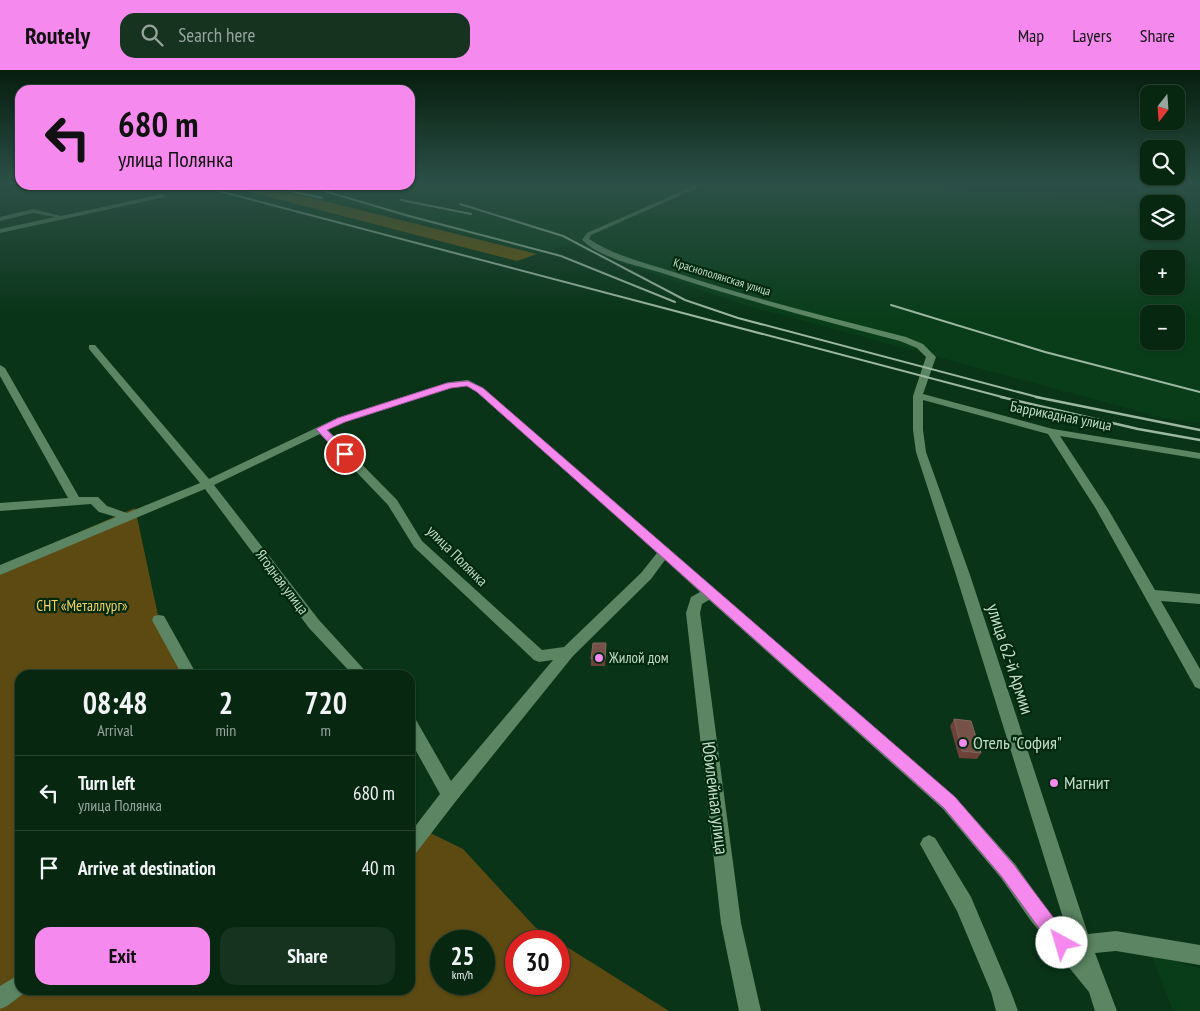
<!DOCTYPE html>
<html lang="en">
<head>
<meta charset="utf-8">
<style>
  :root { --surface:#072711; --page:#15331f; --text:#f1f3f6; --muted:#98a59f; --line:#284431; --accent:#f589ee }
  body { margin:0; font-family:"PT Sans Narrow",sans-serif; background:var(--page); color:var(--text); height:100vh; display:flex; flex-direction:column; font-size:19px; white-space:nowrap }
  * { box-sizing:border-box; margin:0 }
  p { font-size:16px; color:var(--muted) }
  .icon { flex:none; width:28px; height:28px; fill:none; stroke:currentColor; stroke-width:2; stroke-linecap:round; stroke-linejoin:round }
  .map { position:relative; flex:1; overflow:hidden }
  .sheet { position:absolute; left:15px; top:600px; width:400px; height:325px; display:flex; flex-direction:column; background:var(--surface); border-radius:15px; box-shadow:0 1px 4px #0004,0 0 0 1px var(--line) }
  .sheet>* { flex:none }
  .guide { position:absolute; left:15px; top:15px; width:400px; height:105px; border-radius:15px; box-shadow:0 1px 4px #0004,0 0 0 1px var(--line); background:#f589ee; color:#111; overflow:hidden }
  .needle { width:32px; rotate:197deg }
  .controls { position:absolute; left:1140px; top:15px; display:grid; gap:10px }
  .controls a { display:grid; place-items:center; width:45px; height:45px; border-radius:10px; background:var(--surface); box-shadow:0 1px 4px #0004,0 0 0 1px var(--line); font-size:25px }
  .speed { position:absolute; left:430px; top:860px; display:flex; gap:10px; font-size:25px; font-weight:700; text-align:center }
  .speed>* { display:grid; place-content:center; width:65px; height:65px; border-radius:50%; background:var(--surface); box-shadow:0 1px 4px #0004,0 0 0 1px var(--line); line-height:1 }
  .speed small { font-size:12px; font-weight:400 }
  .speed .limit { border:8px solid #d22; background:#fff; color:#111 }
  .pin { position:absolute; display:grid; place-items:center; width:42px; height:42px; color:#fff; margin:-21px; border:2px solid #fff; border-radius:50%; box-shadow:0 1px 5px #0007 }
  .me { position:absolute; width:55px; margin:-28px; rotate:321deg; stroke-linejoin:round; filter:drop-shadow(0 0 4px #0008) }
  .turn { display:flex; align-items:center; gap:18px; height:105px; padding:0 20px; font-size:22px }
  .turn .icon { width:65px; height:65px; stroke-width:2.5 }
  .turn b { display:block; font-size:35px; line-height:42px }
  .eta { display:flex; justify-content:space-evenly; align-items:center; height:85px; text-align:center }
  .eta b { font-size:30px; font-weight:700; line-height:35px }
  .action { display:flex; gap:10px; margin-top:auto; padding:10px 20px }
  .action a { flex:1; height:58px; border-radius:15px; background:var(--accent); color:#111; font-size:20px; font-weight:700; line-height:58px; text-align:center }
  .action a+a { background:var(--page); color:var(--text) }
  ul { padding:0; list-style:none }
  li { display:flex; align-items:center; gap:15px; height:75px; padding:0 20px; border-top:1px solid var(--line) }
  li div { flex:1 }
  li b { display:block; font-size:19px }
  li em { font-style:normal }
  header { display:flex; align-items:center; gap:30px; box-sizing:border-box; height:70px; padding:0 25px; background:var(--accent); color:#111 }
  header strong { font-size:24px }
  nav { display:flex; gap:28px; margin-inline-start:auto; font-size:18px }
  .search { width:350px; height:45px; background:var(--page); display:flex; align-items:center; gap:12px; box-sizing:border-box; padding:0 18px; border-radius:15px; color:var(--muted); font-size:19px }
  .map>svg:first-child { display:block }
</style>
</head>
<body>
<header>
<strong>Routely</strong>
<div class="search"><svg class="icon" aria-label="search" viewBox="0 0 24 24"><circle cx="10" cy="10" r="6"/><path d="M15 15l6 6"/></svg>Search here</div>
<nav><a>Map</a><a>Layers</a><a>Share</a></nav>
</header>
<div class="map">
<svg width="1200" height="941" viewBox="0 0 1200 941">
  <rect width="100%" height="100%" fill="#093417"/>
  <!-- built -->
  <g fill="#093d1a" fill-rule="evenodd">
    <path d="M410,114H893L997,123L1083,127L1124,137L1149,139V161H1176V141L1200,137V353L1163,348L745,235L568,175L539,184L300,120L291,115ZM1149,189H1176V216H1149ZM1149,244H1176V271H1149Z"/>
    <polygon points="1152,886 1200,898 1200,941 1173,941"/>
  </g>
  <!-- green -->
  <path fill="#5d4a13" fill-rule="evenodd" d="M135,438L159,550L190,605H20V920H410V753L463,779L535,857L557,871H516V914H559V872L669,941H0V496ZM441,871H484V914H441Z"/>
  <!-- forest -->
  <polygon fill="#6b540c" points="223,115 292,115 297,117 284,121 537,184 517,191"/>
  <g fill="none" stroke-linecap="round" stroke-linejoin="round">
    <!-- minor -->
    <g fill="#5b8563" fill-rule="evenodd">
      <path d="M698,114H706L591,165L589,169C615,186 645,193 674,202C750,228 828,247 906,267L923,274L936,287L923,324L1053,359L1200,383V389L1060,366L1108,439L1155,520L1200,524V534L1161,531L1200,599V619L1195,617L1096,439L1048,364L923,330V360L926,382L970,505L1088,864L1116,861L1200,875V895L1116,881L1095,883L1117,941H1095L1089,922L1031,851L1001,808L943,739L709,530L702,534L700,543L741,853L761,941H739L721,853L686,543L691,527L700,522L665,490L651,509L573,586L456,731L416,783L410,786V763L440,724L410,670V648L416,650L451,711L553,590L539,592L534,590L414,477L388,435L320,364L214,415L319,550L369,605H353L309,558L205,419L0,505V495L116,447L99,442L91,434L0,441V433L68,428L0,306V295L5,298L79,427H98L107,436L127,443L200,413L89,279V275H95L209,409L337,348L450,312L468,310L483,318L955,727L1015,794L1045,837L1069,867L956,505L916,382L913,360V326L926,287L917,278L900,271C820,250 740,229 662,203C636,195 602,189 582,170L587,163ZM466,316L477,322L657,483L641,503L564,577L542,580L422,471L397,430L328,360L345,352L451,318Z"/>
      <polygon points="163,124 165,127 0,163 0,159 55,147 33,143 0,151 0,147 33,139 61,146"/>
      <polygon points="159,545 164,546 197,605 182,605 152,550 154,546"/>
      <polygon points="929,765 935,768 971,827 1011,922 1018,941 996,941 991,922 957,841 920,774 923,768"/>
      <polygon points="20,904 20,920 27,921 7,936 0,939 0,916"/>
    </g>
    <!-- rail-far1 -->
    <g stroke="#9db7a2" stroke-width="2">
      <polyline points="196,115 1006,328"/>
      <polyline points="263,115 322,128"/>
      <polyline points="304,115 409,146 561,186 675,232"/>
      <polyline points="401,130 471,144"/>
      <polyline points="460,134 563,166 685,230 738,248 1041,328"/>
      <polyline points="891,235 1045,282 1200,322"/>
    </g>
    <!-- rail -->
    <g stroke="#9db7a2" stroke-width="2.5">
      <polyline points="1001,327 1138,359 1200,370"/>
      <polyline points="1036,327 1200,360"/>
    </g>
  </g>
  <!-- wall -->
  <g fill="#6b4139">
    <polygon points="606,573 605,596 591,596 591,589"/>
    <polygon points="954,649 981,683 977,689 959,688 950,656"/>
  </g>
  <!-- building -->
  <g fill="#755148" stroke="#81675c">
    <polygon points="593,573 606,573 605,589 591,589"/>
    <polygon points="954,649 971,651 981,683 962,681"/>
  </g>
  <!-- sky -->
  <linearGradient id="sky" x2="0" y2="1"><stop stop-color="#051d0d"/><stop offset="0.46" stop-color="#2c5047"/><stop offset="1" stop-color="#2c5047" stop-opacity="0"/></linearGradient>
  <rect width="1200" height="246" fill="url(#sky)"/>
  <!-- route -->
  <polygon fill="#f589ee" stroke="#9f599b" points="468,311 483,318 955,727 1014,795 1068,867 1071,873 1068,880 1062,882 1055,880 1002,807 944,738 477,322 467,316 451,318 345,352 327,360 350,384 345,387 341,386 316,359 338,348 447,313"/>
  <!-- markers -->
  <g fill="#f589ee" stroke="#002a0d" stroke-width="2">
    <circle cx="599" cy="588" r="5"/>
    <circle cx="963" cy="673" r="5"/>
    <circle cx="1054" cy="713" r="5"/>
  </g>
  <g text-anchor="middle" stroke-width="4.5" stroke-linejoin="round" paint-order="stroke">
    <!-- far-street labels -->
    <g font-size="12" fill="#c6dcc9" stroke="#002a0d">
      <text transform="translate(722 207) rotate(17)" y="4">Краснополянская улица</text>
    </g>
    <!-- street labels -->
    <g font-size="15" fill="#c6dcc9" stroke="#002a0d">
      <text transform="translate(1061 346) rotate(11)" y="5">Баррикадная улица</text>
      <text transform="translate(457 486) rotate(45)" y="5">улица Полянка</text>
      <text transform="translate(282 512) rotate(53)" y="5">Ягодная улица</text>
    </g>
    <!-- park labels -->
    <g font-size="15" fill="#fbd15b" stroke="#002a0d">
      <text x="82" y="541">СНТ «Металлург»</text>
    </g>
    <!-- poi labels -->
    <g font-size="15" fill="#c6dcc9" stroke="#002a0d" text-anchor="start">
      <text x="609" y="593">Жилой дом</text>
    </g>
    <!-- near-street labels -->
    <g font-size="18" fill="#c6dcc9" stroke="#002a0d">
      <text transform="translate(1010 589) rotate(72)" y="6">улица 62-й Армии</text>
      <text transform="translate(715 728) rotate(83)" y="6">Юбилейная улица</text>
    </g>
    <!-- near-poi labels -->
    <g font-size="18" fill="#c6dcc9" stroke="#002a0d" text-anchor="start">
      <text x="973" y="679">Отель "София"</text>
      <text x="1064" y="719">Магнит</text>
    </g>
  </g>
</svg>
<div class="controls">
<a><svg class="needle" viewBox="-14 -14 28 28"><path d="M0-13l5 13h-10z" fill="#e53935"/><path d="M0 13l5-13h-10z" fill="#98a59f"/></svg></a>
<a><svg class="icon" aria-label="search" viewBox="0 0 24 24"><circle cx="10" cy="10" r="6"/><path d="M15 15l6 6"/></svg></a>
<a><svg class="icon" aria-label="layers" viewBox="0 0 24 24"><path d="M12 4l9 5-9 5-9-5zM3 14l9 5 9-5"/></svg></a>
<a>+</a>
<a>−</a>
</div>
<div class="speed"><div>25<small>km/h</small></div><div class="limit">30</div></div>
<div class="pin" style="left:345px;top:384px;background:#d93025"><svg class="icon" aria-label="arrive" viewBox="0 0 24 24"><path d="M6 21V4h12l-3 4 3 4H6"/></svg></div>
<svg class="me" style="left:1062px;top:873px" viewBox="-20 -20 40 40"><circle r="19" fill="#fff"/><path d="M0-13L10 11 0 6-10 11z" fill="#f589ee"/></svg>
<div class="guide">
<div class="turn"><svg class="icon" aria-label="left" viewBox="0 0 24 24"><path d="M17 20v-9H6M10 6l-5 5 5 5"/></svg><div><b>680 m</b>улица Полянка</div></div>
</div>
<section class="sheet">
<div class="eta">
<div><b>08:48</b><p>Arrival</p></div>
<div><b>2</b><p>min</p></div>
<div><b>720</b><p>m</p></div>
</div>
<ul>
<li><svg class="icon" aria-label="left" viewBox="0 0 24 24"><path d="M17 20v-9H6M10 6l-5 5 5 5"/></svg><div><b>Turn left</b><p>улица Полянка</p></div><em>680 m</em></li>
<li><svg class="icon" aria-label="arrive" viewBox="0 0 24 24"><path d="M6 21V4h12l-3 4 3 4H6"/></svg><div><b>Arrive at destination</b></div><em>40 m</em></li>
</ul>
<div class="action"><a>Exit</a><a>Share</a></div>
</section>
</div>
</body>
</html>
